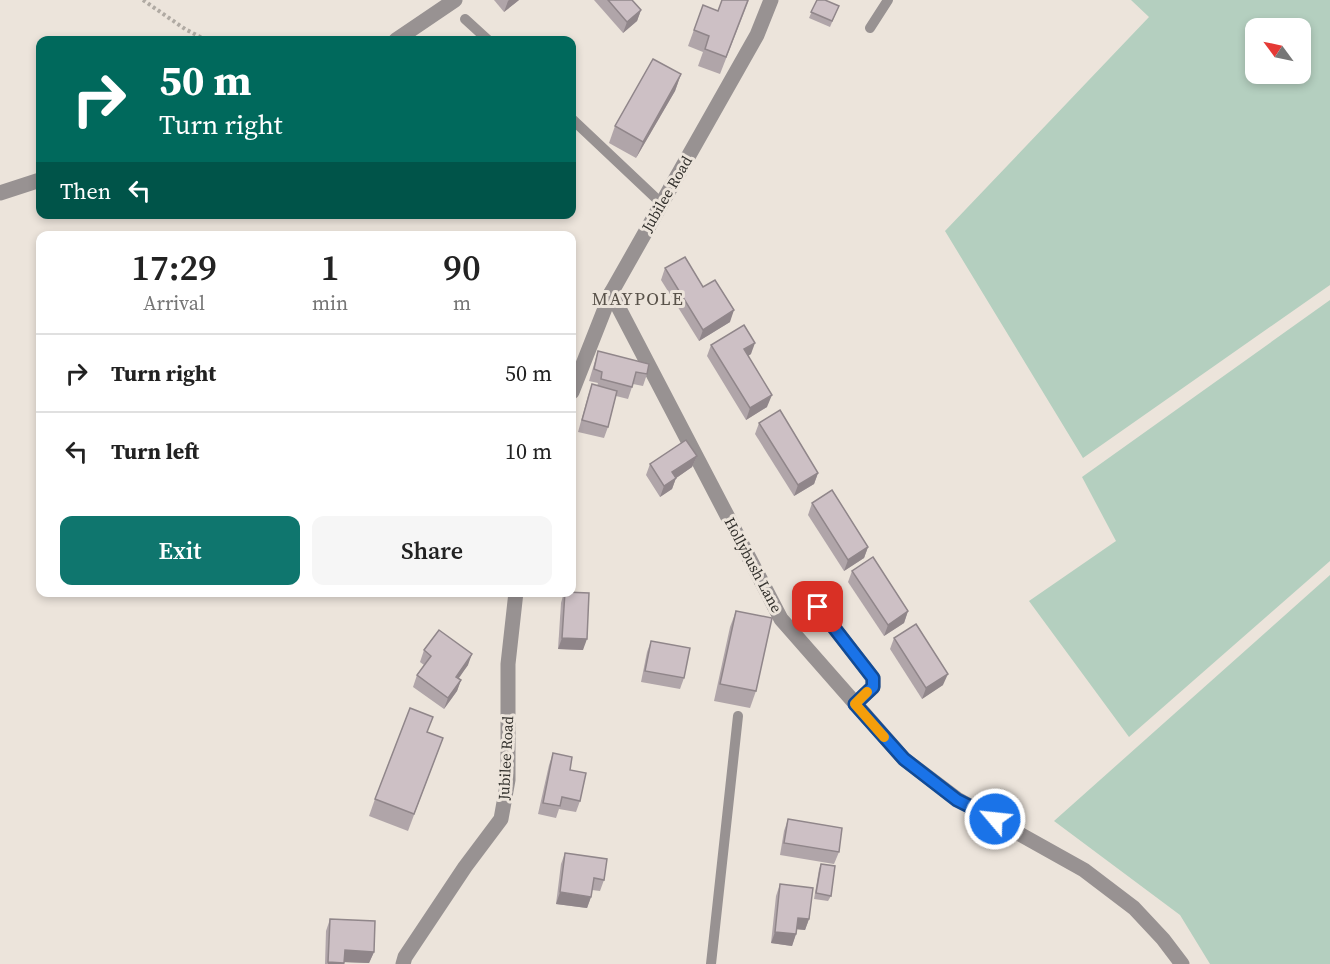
<!DOCTYPE html>
<html lang="en">
<head>
<meta charset="utf-8">
<style>
  :root { --surface:#fff; --page:#f6f6f6; --text:#222; --muted:#767676; --line:#e0e0e0; --accent:#0f766e }
  body { margin:0; font-family:"Source Serif 4",serif; background:var(--page); color:var(--text); height:100vh; display:flex; flex-direction:column; font-size:22px; white-space:nowrap }
  * { box-sizing:border-box; margin:0 }
  p { font-size:20px; color:var(--muted) }
  .icon { flex:none; width:33px; height:33px; fill:none; stroke:currentColor; stroke-width:2; stroke-linecap:round; stroke-linejoin:round }
  .map { position:relative; flex:1; overflow:hidden }
  .sheet { position:absolute; left:36px; top:231px; width:540px; height:366px; display:flex; flex-direction:column; background:var(--surface); border-radius:12px; box-shadow:0 3px 9px #0003 }
  .sheet>* { flex:none }
  .guide { position:absolute; left:36px; top:36px; width:540px; height:183px; border-radius:12px; box-shadow:0 3px 9px #0003; background:#00695c; color:#fff; overflow:hidden }
  .needle { width:39px; rotate:303deg }
  .fabs { position:absolute; left:1245px; top:18px; display:grid; gap:12px }
  .fabs a { display:grid; place-items:center; width:66px; height:66px; border-radius:12px; background:var(--surface); box-shadow:0 3px 9px #0003; font-size:30px }
  .pin { position:absolute; display:grid; place-items:center; width:51px; height:51px; color:#fff; margin:-26px; border-radius:12px; box-shadow:0 3px 9px #0006 }
  .me { position:absolute; width:66px; margin:-33px; rotate:298deg; stroke-linejoin:round; filter:drop-shadow(0 0 4px #0008) }
  .turn { display:flex; align-items:center; gap:21px; height:126px; padding:0 24px; font-size:27px }
  .turn .icon { width:78px; height:78px; stroke-width:2.5 }
  .turn b { display:block; font-size:42px; line-height:51px }
  .then { display:flex; align-items:center; height:57px; padding:0 24px; background:#0003; gap:12px; font-size:22px }
  .eta { display:flex; justify-content:space-evenly; align-items:center; height:102px; text-align:center }
  .eta b { font-size:36px; font-weight:600; line-height:42px }
  .cta { display:flex; gap:12px; margin-top:auto; padding:12px 24px }
  .cta a { flex:1; height:69px; border-radius:12px; background:var(--accent); color:#fff; font-size:24px; font-weight:600; line-height:69px; text-align:center }
  .cta a+a { background:var(--page); color:var(--text) }
  ul { padding:0; list-style:none }
  li { display:flex; align-items:center; gap:18px; height:78px; padding:0 24px; border-top:2px solid var(--line) }
  li div { flex:1 }
  li b { display:block; font-size:22px }
  li em { font-style:normal }
  .map>svg:first-child { display:block }
</style>
</head>
<body>
<div class="map">
<svg width="1330" height="964" viewBox="0 0 1330 964">
  <rect width="100%" height="100%" fill="#ece4db"/>
  <!-- green -->
  <g fill="#b4cfbf" fill-rule="evenodd">
    <path d="M1131,0H1330V285L1083,458L945,231L1149,17ZM1256,28H1300V74H1256Z"/>
    <polygon points="1330,300 1330,561 1129,737 1029,601 1116,541 1082,477"/>
    <polygon points="1330,575 1330,964 1210,964 1180,915 1054,821"/>
  </g>
  <g fill="none" stroke-linecap="round" stroke-linejoin="round">
    <!-- path -->
    <polyline stroke="#b0aaa3" stroke-width="4" stroke-dasharray="3 3" stroke-linecap="butt" points="143,0 185,29 206,40"/>
    <!-- service -->
    <g stroke="#989292" stroke-width="10">
      <polyline points="465,19 488,40"/>
      <polyline points="870,28 888,0"/>
      <polyline points="572,119 661,203"/>
      <polyline points="711,964 738,716"/>
    </g>
    <!-- minor -->
    <g stroke="#989292" stroke-width="15">
      <polyline points="396,40 455,0"/>
      <polyline points="0,193 40,180"/>
      <polyline points="611,293 781,619 904,759 957,799 1084,870 1134,908 1163,939 1182,964"/>
      <polyline points="572,392 611,293 757,35 771,0"/>
      <polyline points="818,607 873,678 873,687 855,704"/>
      <polyline points="403,964 405,957 465,867 501,819 508,780 508,664 516,592"/>
    </g>
  </g>
  <!-- wall -->
  <g fill="#b0a5a9">
    <polygon points="494,0 519,0 504,12"/>
    <polygon points="594,0 632,0 641,10 637,21 623,33"/>
    <polygon points="749,0 720,74 698,66 703,52 688,46 703,5 718,11"/>
    <polygon points="817,0 839,6 830,27 809,18"/>
    <polygon points="681,74 675,91 636,158 609,143 615,126"/>
    <polygon points="665,268 703,287 730,322 699,341 661,280"/>
    <polygon points="711,345 751,354 748,356 767,407 746,420 707,356"/>
    <polygon points="598,351 647,374 643,386 633,384 628,399 616,396 608,427 604,438 578,432 588,396 592,384 597,386 598,383 589,381"/>
    <polygon points="759,423 818,473 814,484 794,496 755,434"/>
    <polygon points="697,456 692,467 676,478 672,489 660,497 646,475 650,464"/>
    <polygon points="812,503 868,547 864,558 844,571 808,515"/>
    <polygon points="852,571 908,611 904,623 884,636 848,582"/>
    <polygon points="564,592 583,650 558,649 561,603"/>
    <polygon points="736,611 756,691 750,708 714,701 730,627"/>
    <polygon points="894,638 943,685 922,699 890,649"/>
    <polygon points="651,641 684,678 680,689 641,682 647,652"/>
    <polygon points="424,650 468,665 458,678 461,680 457,691 444,709 413,687 417,675 424,665 420,662"/>
    <polygon points="427,732 443,738 408,831 369,816 375,799"/>
    <polygon points="553,753 570,770 580,801 576,812 559,809 556,818 538,814 549,765"/>
    <polygon points="788,819 839,852 834,864 780,855 784,831"/>
    <polygon points="565,853 604,880 600,891 592,890 591,897 587,908 556,904 561,864"/>
    <polygon points="821,864 831,896 828,901 814,899 819,869"/>
    <polygon points="780,884 809,919 805,930 797,929 796,934 792,946 771,943 776,896"/>
    <polygon points="330,919 374,952 369,963 344,962 344,964 325,964 326,931"/>
  </g>
  <!-- shaded-wall -->
  <g fill="#90868a">
    <polygon points="509,0 519,0 504,12 508,1"/>
    <polygon points="641,10 637,21 623,33 627,22"/>
    <polygon points="681,74 675,91 636,158 643,142"/>
    <polygon points="734,310 730,322 699,341 703,330"/>
    <polygon points="755,343 751,354 740,361 744,349"/>
    <polygon points="772,395 767,407 746,420 750,408"/>
    <polygon points="697,456 692,467 672,481 676,478 672,489 660,497 664,486 672,472"/>
    <polygon points="818,473 814,484 794,496 798,485"/>
    <polygon points="868,547 864,558 844,571 848,560"/>
    <polygon points="908,611 904,623 884,636 888,625"/>
    <polygon points="562,638 587,639 583,650 558,649"/>
    <polygon points="472,654 468,665 452,688 456,677"/>
    <polygon points="948,674 943,685 922,699 926,688"/>
    <polygon points="461,680 457,691 444,709 448,698"/>
    <polygon points="560,892 591,897 587,908 556,904"/>
    <polygon points="798,918 809,919 805,930 794,929"/>
    <polygon points="775,932 796,934 792,946 771,943"/>
    <polygon points="345,950 374,952 369,963 341,962"/>
    <polygon points="328,962 344,963 344,964 328,964"/>
  </g>
  <!-- building -->
  <g fill="#cdc0c5" stroke="#90868a" stroke-width="1.5">
    <polygon points="608,0 632,0 641,10 627,22"/>
    <polygon points="722,0 748,0 726,57 705,49 709,36 694,30 703,5 718,11"/>
    <polygon points="817,0 825,0 839,6 832,21 811,12"/>
    <polygon points="653,59 681,74 643,142 615,126"/>
    <polygon points="685,257 703,287 715,280 734,310 703,330 665,268"/>
    <polygon points="744,325 755,343 744,349 772,395 750,408 711,345"/>
    <polygon points="598,351 649,364 647,374 636,372 632,387 601,379 602,372 594,369"/>
    <polygon points="592,384 617,391 608,427 582,420"/>
    <polygon points="780,410 818,473 798,485 759,423"/>
    <polygon points="686,440 697,456 672,472 676,478 664,486 650,464"/>
    <polygon points="832,490 868,547 848,560 812,503"/>
    <polygon points="873,557 908,611 888,625 852,571"/>
    <polygon points="565,592 589,593 587,639 562,638"/>
    <polygon points="736,611 772,618 756,691 720,684"/>
    <polygon points="916,624 948,674 926,688 894,638"/>
    <polygon points="439,630 472,654 456,677 461,680 448,698 417,675 431,656 424,650"/>
    <polygon points="651,641 690,648 684,678 645,671"/>
    <polygon points="410,708 433,717 427,732 443,738 414,814 375,799"/>
    <polygon points="553,753 572,757 570,770 586,773 580,801 562,797 560,806 543,803"/>
    <polygon points="788,819 842,828 839,852 784,843"/>
    <polygon points="565,853 607,859 604,880 594,878 591,897 560,892"/>
    <polygon points="821,864 835,866 831,896 816,893"/>
    <polygon points="780,884 813,888 809,919 798,918 796,934 775,932"/>
    <polygon points="330,919 375,921 374,952 345,950 344,963 328,962"/>
  </g>
  <g fill="none" stroke-linecap="round" stroke-linejoin="round">
    <defs>
      <polyline id="route" points="818,607 873,678 873,687 855,704 904,759 957,800 995,819"/>
    </defs>
    <!-- route casing -->
    <use href="#route" stroke="#114b97" stroke-width="15"/>
    <!-- route -->
    <use href="#route" stroke="#1a73e8" stroke-width="10"/>
    <!-- slow -->
    <polyline stroke="#f59e0b" stroke-width="10" points="867,692 855,704 884,737"/>
  </g>
  <g text-anchor="middle" stroke-width="6" stroke-linejoin="round" paint-order="stroke">
    <!-- street labels -->
    <g font-size="15" fill="#32302c" stroke="#ece4db">
      <text transform="translate(667 194) rotate(-60)" y="5">Jubilee Road</text>
      <text transform="translate(753 565) rotate(62)" y="5">Hollybush Lane</text>
      <text transform="translate(506 758) rotate(-87)" y="5">Jubilee Road</text>
    </g>
    <!-- quarter labels -->
    <g font-size="18" letter-spacing="1.5" fill="#59524a" stroke="#ece4db">
      <text x="638" y="305">MAYPOLE</text>
    </g>
  </g>
</svg>
<div class="fabs">
<a><svg class="needle" viewBox="-14 -14 28 28"><path d="M0-13l5 13h-10z" fill="#e53935"/><path d="M0 13l5-13h-10z" fill="#767676"/></svg></a>
</div>
<div class="pin" style="left:818px;top:607px;background:#d93025"><svg class="icon" aria-label="arrive" viewBox="0 0 24 24"><path d="M6 21V4h12l-3 4 3 4H6"/></svg></div>
<svg class="me" style="left:995px;top:819px" viewBox="-20 -20 40 40"><circle r="17" fill="#1a73e8" stroke="#fff" stroke-width="3"/><path d="M0-11L8 9 0 5-8 9z" fill="#fff"/></svg>
<div class="guide">
<div class="turn"><svg class="icon" aria-label="right" viewBox="0 0 24 24"><path d="M7 20v-9h11M14 6l5 5-5 5"/></svg><div><b>50 m</b>Turn right</div></div>
<div class="then">Then<svg class="icon" aria-label="left" viewBox="0 0 24 24"><path d="M17 20v-9H6M10 6l-5 5 5 5"/></svg></div>
</div>
<section class="sheet">
<div class="eta">
<div><b>17:29</b><p>Arrival</p></div>
<div><b>1</b><p>min</p></div>
<div><b>90</b><p>m</p></div>
</div>
<ul>
<li><svg class="icon" aria-label="right" viewBox="0 0 24 24"><path d="M7 20v-9h11M14 6l5 5-5 5"/></svg><div><b>Turn right</b></div><em>50 m</em></li>
<li><svg class="icon" aria-label="left" viewBox="0 0 24 24"><path d="M17 20v-9H6M10 6l-5 5 5 5"/></svg><div><b>Turn left</b></div><em>10 m</em></li>
</ul>
<div class="cta"><a>Exit</a><a>Share</a></div>
</section>
</div>
</body>
</html>
